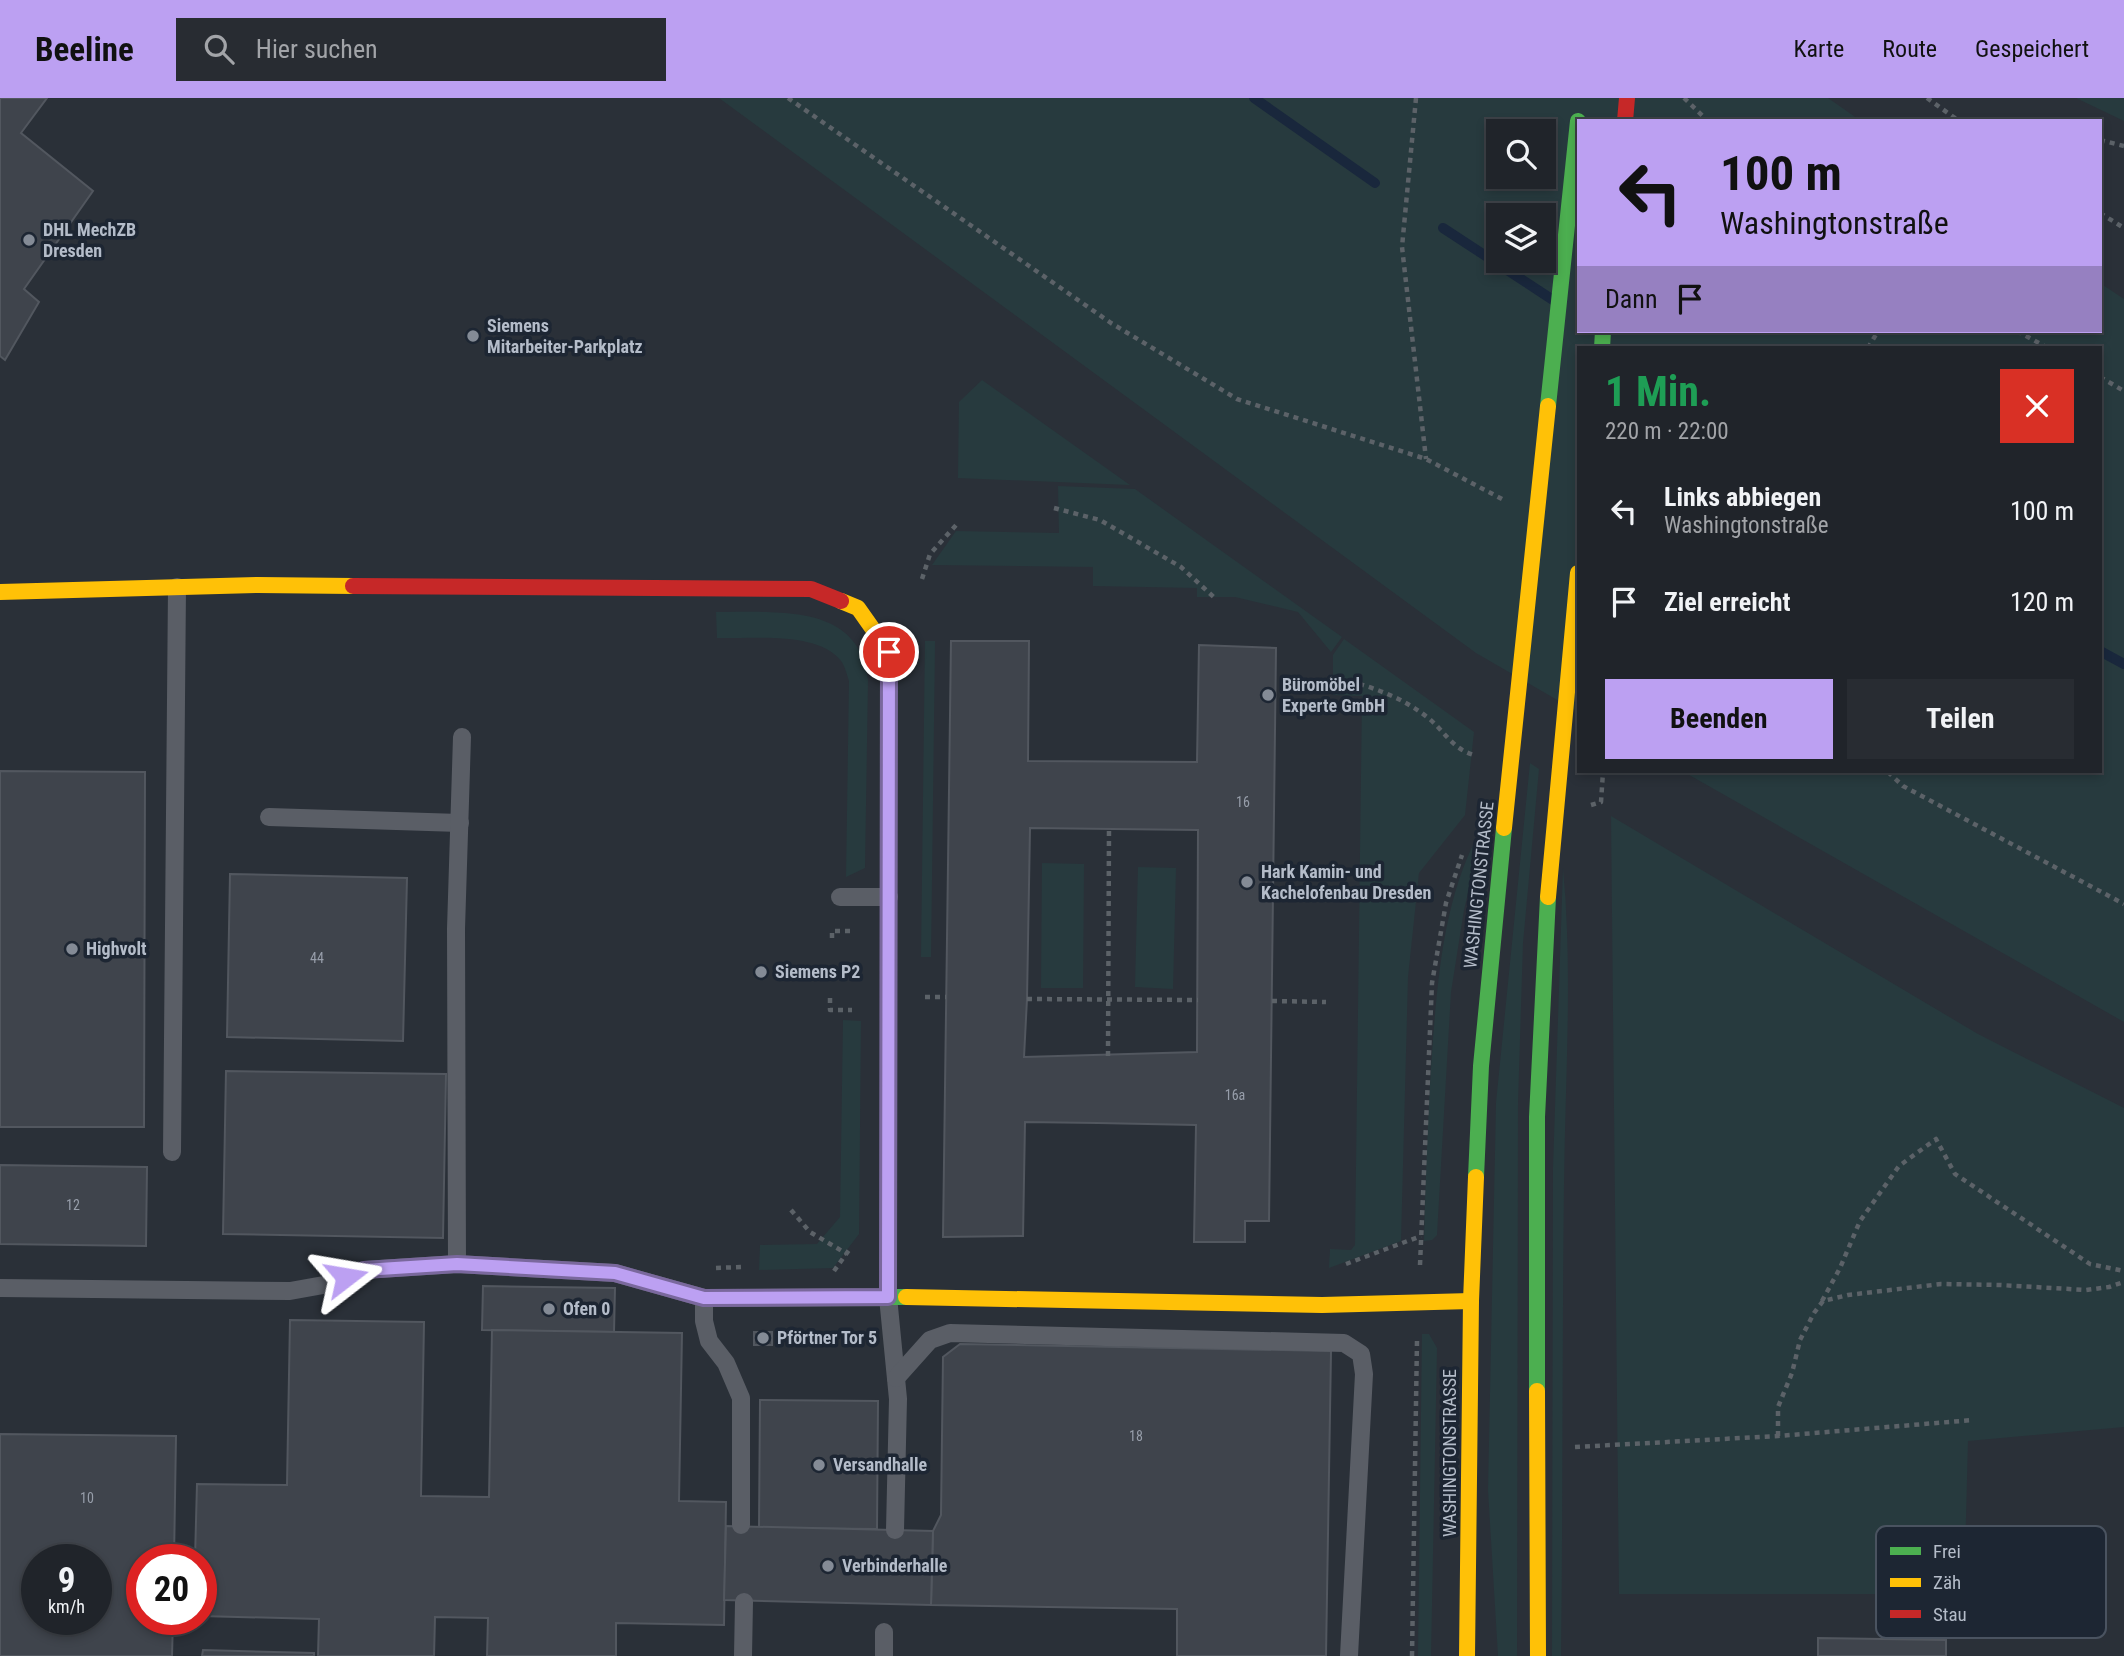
<!DOCTYPE html>
<html lang="de">
<head>
<meta charset="utf-8">
<style>
  :root { --surface:#20242a; --page:#282c32; --text:#f1f3f6; --muted:#a2a4a8; --line:#3d4147; --accent:#bca0f2 }
  body { margin:0; font-family:"Roboto Condensed",sans-serif; background:var(--page); color:var(--text); height:100vh; display:flex; flex-direction:column; font-size:26px; white-space:nowrap }
  * { box-sizing:border-box; margin:0 }
  p { font-size:23px; color:var(--muted) }
  .icon { flex:none; width:38px; height:38px; fill:none; stroke:currentColor; stroke-width:2; stroke-linecap:round; stroke-linejoin:round }
  .map { position:relative; flex:1; overflow:hidden }
  .drawer { position:absolute; left:1577px; top:248px; width:525px; height:427px; display:flex; flex-direction:column; background:var(--surface); border-radius:0px; box-shadow:0 4px 10px #0003,0 0 0 2px var(--line) }
  .drawer>* { flex:none }
  .guide { position:absolute; left:1577px; top:21px; width:525px; height:214px; border-radius:0px; box-shadow:0 4px 10px #0003,0 0 0 2px var(--line); background:#bca0f2; color:#111; overflow:hidden }
  .buttons { position:absolute; left:1486px; top:21px; display:grid; gap:14px }
  .buttons a { display:grid; place-items:center; width:70px; height:70px; border-radius:0px; background:var(--surface); box-shadow:0 4px 10px #0003,0 0 0 2px var(--line); font-size:35px }
  .speed { position:absolute; left:21px; top:1446px; display:flex; gap:14px; font-size:35px; font-weight:700; text-align:center }
  .speed>* { display:grid; place-content:center; width:91px; height:91px; border-radius:50%; background:var(--surface); box-shadow:0 4px 10px #0003,0 0 0 2px var(--line); line-height:1 }
  .speed small { font-size:18px; font-weight:400 }
  .speed .limit { border:10px solid #d22; background:#fff; color:#111 }
  .pin { position:absolute; display:grid; place-items:center; width:60px; height:60px; color:#fff; margin:-30px; border:4px solid #fff; border-radius:50%; box-shadow:0 2px 7px #0007 }
  .me { position:absolute; width:77px; margin:-38px; rotate:76deg; stroke-linejoin:round; filter:drop-shadow(0 0 5px #0008) }
  .turn { display:flex; align-items:center; gap:24px; height:147px; padding:0 28px; font-size:32px }
  .turn .icon { width:91px; height:91px; stroke-width:2.5 }
  .turn b { display:block; font-size:49px; line-height:60px }
  .then { display:flex; align-items:center; height:66px; padding:0 28px; background:#0003; gap:14px; font-size:26px }
  .round { display:grid; place-items:center; flex:none; width:74px; height:74px; border-radius:0px; background:var(--page) }
  .headline { display:flex; align-items:center; justify-content:space-between; height:119px; padding:0 28px }
  h1 { font-size:42px; font-weight:700; line-height:52px; color:#1e9e55 }
  .button { display:flex; gap:14px; margin-top:auto; padding:14px 28px }
  .button a { flex:1; height:80px; border-radius:0px; background:var(--accent); color:#111; font-size:28px; font-weight:700; line-height:80px; text-align:center }
  .button a+a { background:var(--page); color:var(--text) }
  ul { padding:0; list-style:none }
  li { display:flex; align-items:center; gap:21px; height:91px; padding:0 28px }
  li div { flex:1 }
  li b { display:block; font-size:26px }
  li em { font-style:normal }
  header { display:flex; align-items:center; gap:42px; box-sizing:border-box; height:98px; padding:0 35px; background:var(--accent); color:#111 }
  header strong { font-size:33px }
  nav { display:flex; gap:38px; margin-inline-start:auto; font-size:24px }
  .search { width:490px; height:63px; background:var(--page); display:flex; align-items:center; gap:18px; box-sizing:border-box; padding:0 24px; border-radius:0px; color:var(--muted); font-size:26px }
  .map>svg:first-child { display:block }
</style>
</head>
<body>
<header>
<strong>Beeline</strong>
<div class="search"><svg class="icon" aria-label="search" viewBox="0 0 24 24"><circle cx="10" cy="10" r="6"/><path d="M15 15l6 6"/></svg>Hier suchen</div>
<nav><a>Karte</a><a>Route</a><a>Gespeichert</a></nav>
</header>
<div class="map">
<svg width="2124" height="1558" viewBox="0 0 2124 1558">
  <rect width="100%" height="100%" fill="#2a3038"/>
  <!-- green -->
  <g fill="#273a3e" fill-rule="evenodd">
    <path d="M719,0H1828L1861,23H1578V233H2100V185L2124,201V924L1684,674H2100V250H1578V614L1476,555ZM1498,33H1544V79H1498ZM1498,117H1544V163H1498Z"/>
    <polygon points="2076,0 2124,0 2124,23"/>
    <polygon points="982,282 1130,387 958,380 959,304"/>
    <polygon points="1058,388 1135,391 1342,539 1331,554 1298,514 1235,499 1197,499 1197,490 1093,488 1093,469 932,467 956,433 1059,435"/>
    <path d="M716,514C775,515 859,503 868,582L865,770L846,779L849,583C847,577 845,568 841,563C819,533 751,541 717,540Z"/>
    <polygon points="1344,541 1474,634 1465,717 1419,775 1408,879 1401,1143 1329,1170 1330,1151 1351,1152 1355,1147 1362,598 1333,597 1333,557"/>
    <polygon points="925,543 935,543 931,859 921,859"/>
    <polygon points="1530,665 1539,671 1523,845 1518,1005 1517,1558 1498,1558 1488,1392 1496,1005"/>
    <polygon points="1611,718 1978,936 2124,1010 2124,1329 1968,1343 1964,1496 1619,1496"/>
    <path d="M1484,726L1464,812L1451,894L1437,1137L1432,1142L1424,1143C1426,1075 1428,1008 1433,941C1439,867 1446,791 1484,726Z"/>
    <polygon points="1042,765 1084,766 1083,890 1041,890"/>
    <polygon points="1138,769 1176,770 1173,891 1135,889"/>
    <path d="M1563,770C1573,875 1565,982 1564,1087C1562,1244 1563,1401 1561,1558H1552L1553,1070Z"/>
    <polygon points="843,922 861,923 859,1136 833,1170 759,1172 760,1147 817,1146 840,1119"/>
    <polygon points="1422,1236 1429,1236 1437,1250 1431,1558 1418,1558"/>
  </g>
  <g fill="none" stroke-linecap="round" stroke-linejoin="round">
    <!-- stream -->
    <g stroke="#19273c" stroke-width="10">
      <polyline points="1254,0 1375,85"/>
      <polyline points="1443,130 1553,202"/>
      <polyline points="2100,553 2124,566"/>
    </g>
  </g>
  <!-- building -->
  <g fill="#3f444c" stroke="#52575f" stroke-width="2" fill-rule="evenodd">
    <polygon points="0,0 47,0 21,35 93,93 24,191 39,204 5,262 0,258"/>
    <path d="M951,543H1029L1028,663L1197,664L1199,547L1276,550L1269,1123H1245V1144H1194L1196,1027L1098,1025L1025,1024L1023,1138L943,1139ZM1030,730L1198,732L1197,954L1024,959L1027,901Z"/>
    <polygon points="0,673 145,674 144,1029 0,1029"/>
    <polygon points="230,776 407,780 403,943 227,939"/>
    <polygon points="226,973 446,976 443,1140 223,1136"/>
    <polygon points="0,1067 147,1069 146,1148 0,1146"/>
    <polygon points="483,1188 615,1190 614,1234 482,1232"/>
    <polygon points="290,1222 424,1224 421,1398 489,1399 492,1232 682,1235 679,1403 726,1404 724,1527 616,1525 616,1558 487,1558 488,1520 435,1519 434,1558 318,1558 319,1521 201,1518 201,1461 195,1461 197,1386 287,1387"/>
    <rect x="754" y="1234" width="18" height="13"/>
    <polygon points="960,1246 1331,1253 1326,1558 1177,1558 1177,1511 931,1507 933,1433 941,1417 943,1259"/>
    <polygon points="760,1302 878,1303 877,1431 759,1430"/>
    <path d="M0,1336L176,1338L174,1461H142V1521H173L172,1558H0ZM37,1461H96V1521H37Z"/>
    <polygon points="726,1428 933,1433 931,1507 724,1502"/>
    <polygon points="1818,1540 1946,1542 1946,1558 1818,1558"/>
    <polygon points="203,1552 314,1555 314,1558 202,1558"/>
  </g>
  <g fill="none" stroke-linecap="round" stroke-linejoin="round">
    <!-- path -->
    <g stroke="#5c6268" stroke-width="4.5" stroke-dasharray="5 5" stroke-linecap="butt">
      <polyline points="788,0 1111,225 1237,301 1426,361 1502,401"/>
      <polyline points="1416,0 1402,149 1426,361"/>
      <polyline points="1684,0 1708,23"/>
      <polyline points="1927,0 1959,23"/>
      <polyline points="2100,42 2124,48"/>
      <polyline points="2100,115 2124,130"/>
      <polyline points="2017,233 2048,250"/>
      <polyline points="1868,250 1878,233"/>
      <polyline points="2100,279 2124,293"/>
      <polyline points="1054,410 1100,422 1181,469 1217,502"/>
      <polyline points="922,481 930,456 957,426"/>
      <path d="M1330,579C1365,586 1399,597 1427,619C1444,632 1452,651 1474,657"/>
      <polyline points="1888,674 1903,688 2124,806"/>
      <polyline points="1591,707 1601,704 1603,674"/>
      <polyline points="832,840 832,833 853,833"/>
      <polyline points="925,899 946,899"/>
      <polyline points="830,900 830,912 852,912"/>
      <polyline points="1027,901 1198,902"/>
      <polyline points="1272,903 1326,904"/>
      <polyline points="1108,958 1109,731"/>
      <polyline points="791,1112 810,1134 847,1156"/>
      <polyline points="1346,1166 1421,1138"/>
      <polyline points="1420,1167 1432,885 1446,805 1462,757"/>
      <polyline points="716,1170 742,1169"/>
      <polyline points="834,1173 849,1152"/>
      <polyline points="1822,1203 1840,1170 1860,1123 1899,1068 1936,1041 1955,1076 2090,1166 2124,1173"/>
      <polyline points="1778,1338 1778,1309 1792,1275 1800,1242 1814,1215 1823,1203 1848,1197 1941,1186 2000,1187 2086,1192 2109,1189 2124,1184"/>
      <polyline points="1575,1349 1778,1338 1973,1322"/>
      <polyline points="1412,1558 1417,1242"/>
    </g>
    <!-- lane -->
    <g stroke="#5a5e66" stroke-width="18">
      <polyline points="269,719 460,725"/>
      <polyline points="840,799 889,799"/>
      <polyline points="172,1054 177,489"/>
      <polyline points="457,1166 456,831 462,639"/>
      <polyline points="0,1190 290,1193 329,1186 364,1172 457,1166 615,1175 704,1200 888,1199 898,1301 895,1432"/>
      <polyline points="704,1200 704,1223 709,1243 726,1265 741,1300 741,1427"/>
      <polyline points="896,1280 930,1242 950,1235 1344,1245 1361,1256 1364,1276 1349,1558"/>
      <polyline points="743,1558 744,1504"/>
      <polyline points="884,1558 884,1534"/>
    </g>
    <!-- fast -->
    <g stroke="#4caf50" stroke-width="16">
      <polyline points="1602,250 1603,233"/>
      <polyline points="1548,308 1578,23"/>
      <polyline points="888,889 888,1199 906,1199"/>
      <polyline points="1476,1079 1481,968 1504,730"/>
      <polyline points="1537,1293 1537,1019 1548,799"/>
    </g>
    <!-- slow -->
    <g stroke="#ffc107" stroke-width="16">
      <polyline points="0,494 258,487 353,488"/>
      <polyline points="841,503 858,510 889,554 888,889"/>
      <polyline points="1504,730 1548,308"/>
      <polyline points="1548,799 1578,475"/>
      <polyline points="906,1199 1322,1207 1471,1203"/>
      <polyline points="1537,1293 1538,1558"/>
      <polyline points="1467,1558 1471,1203 1476,1079"/>
    </g>
    <!-- jam -->
    <g stroke="#c62828" stroke-width="16">
      <polyline points="1625,23 1627,0"/>
      <polyline points="353,488 811,491 841,503"/>
    </g>
  </g>
  <g fill="none" stroke-linecap="round" stroke-linejoin="round">
    <defs>
      <polyline id="route" points="346,1179 364,1172 457,1166 615,1175 704,1200 888,1199 889,554"/>
    </defs>
    <!-- route casing -->
    <use href="#route" stroke="#7a689d" stroke-width="18"/>
    <!-- route -->
    <use href="#route" stroke="#bca0f2" stroke-width="12"/>
  </g>
  <!-- markers -->
  <g fill="#848b96" stroke="#1d2633" stroke-width="2.5">
    <circle cx="29" cy="142" r="7"/>
    <circle cx="473" cy="238" r="7"/>
    <circle cx="1268" cy="597" r="7"/>
    <circle cx="1247" cy="784" r="7"/>
    <circle cx="72" cy="851" r="7"/>
    <circle cx="761" cy="874" r="7"/>
    <circle cx="549" cy="1211" r="7"/>
    <circle cx="763" cy="1240" r="7"/>
    <circle cx="819" cy="1367" r="7"/>
    <circle cx="828" cy="1468" r="7"/>
  </g>
  <g text-anchor="middle" stroke-width="7" stroke-linejoin="round" paint-order="stroke">
    <!-- number labels -->
    <g font-size="14" fill="#979eaa">
      <text x="1243" y="709">16</text>
      <text x="317" y="865">44</text>
      <text x="1235" y="1002">16a</text>
      <text x="73" y="1112">12</text>
      <text x="1136" y="1343">18</text>
      <text x="87" y="1405">10</text>
    </g>
    <!-- poi labels -->
    <g font-size="18" font-weight="bold" fill="#b4bcc9" stroke="#1d2633" text-anchor="start">
      <text x="43" y="138">DHL MechZB<tspan x="43" dy="21">Dresden</tspan></text>
      <text x="487" y="234">Siemens<tspan x="487" dy="21">Mitarbeiter-Parkplatz</tspan></text>
      <text x="1282" y="593">Büromöbel<tspan x="1282" dy="21">Experte GmbH</tspan></text>
      <text x="1261" y="780">Hark Kamin- und<tspan x="1261" dy="21">Kachelofenbau Dresden</tspan></text>
      <text x="86" y="857">Highvolt</text>
      <text x="775" y="880">Siemens P2</text>
      <text x="563" y="1217">Ofen 0</text>
      <text x="777" y="1246">Pförtner Tor 5</text>
      <text x="833" y="1373">Versandhalle</text>
      <text x="842" y="1474">Verbinderhalle</text>
    </g>
    <!-- street labels -->
    <g font-size="18" fill="#b4bcc9" stroke="#1d2633">
      <text transform="translate(1479 787) rotate(-84)" y="6">WASHINGTONSTRASSE</text>
      <text transform="translate(1450 1355) rotate(-90)" y="6">WASHINGTONSTRASSE</text>
    </g>
  </g>
  <!-- legend -->
  <rect x="1876" y="1428" width="230" height="112" rx="10" fill="#1d2633" stroke="#4a5360" stroke-width="2"/>
  <rect x="1890" y="1449" width="31" height="8" fill="#4caf50"/>
  <rect x="1890" y="1480" width="31" height="9" fill="#ffc107"/>
  <rect x="1890" y="1512" width="31" height="8" fill="#c62828"/>
  <g font-size="19" fill="#b4bcc9">
    <text x="1933" y="1460">Frei</text>
    <text x="1933" y="1491">Zäh</text>
    <text x="1933" y="1523">Stau</text>
  </g>
</svg>
<div class="buttons">
<a><svg class="icon" aria-label="search" viewBox="0 0 24 24"><circle cx="10" cy="10" r="6"/><path d="M15 15l6 6"/></svg></a>
<a><svg class="icon" aria-label="layers" viewBox="0 0 24 24"><path d="M12 4l9 5-9 5-9-5zM3 14l9 5 9-5"/></svg></a>
</div>
<div class="speed"><div>9<small>km/h</small></div><div class="limit">20</div></div>
<div class="pin" style="left:889px;top:554px;background:#d93025"><svg class="icon" aria-label="arrive" viewBox="0 0 24 24"><path d="M6 21V4h12l-3 4 3 4H6"/></svg></div>
<svg class="me" style="left:346px;top:1179px" viewBox="-20 -20 40 40"><path d="M0-17L14 15 0 8-14 15z" fill="#bca0f2" stroke="#fff" stroke-width="4"/></svg>
<div class="guide">
<div class="turn"><svg class="icon" aria-label="left" viewBox="0 0 24 24"><path d="M17 20v-9H6M10 6l-5 5 5 5"/></svg><div><b>100 m</b>Washingtonstraße</div></div>
<div class="then">Dann<svg class="icon" aria-label="arrive" viewBox="0 0 24 24"><path d="M6 21V4h12l-3 4 3 4H6"/></svg></div>
</div>
<section class="drawer">
<div class="headline"><div><h1>1 Min.</h1><p>220 m · 22:00</p></div><a class="round" style="background:#d93025;color:#fff"><svg class="icon" aria-label="close" viewBox="0 0 24 24"><path d="M6 6l12 12M18 6L6 18"/></svg></a></div>
<ul>
<li><svg class="icon" aria-label="left" viewBox="0 0 24 24"><path d="M17 20v-9H6M10 6l-5 5 5 5"/></svg><div><b>Links abbiegen</b><p>Washingtonstraße</p></div><em>100 m</em></li>
<li><svg class="icon" aria-label="arrive" viewBox="0 0 24 24"><path d="M6 21V4h12l-3 4 3 4H6"/></svg><div><b>Ziel erreicht</b></div><em>120 m</em></li>
</ul>
<div class="button"><a>Beenden</a><a>Teilen</a></div>
</section>
</div>
</body>
</html>
